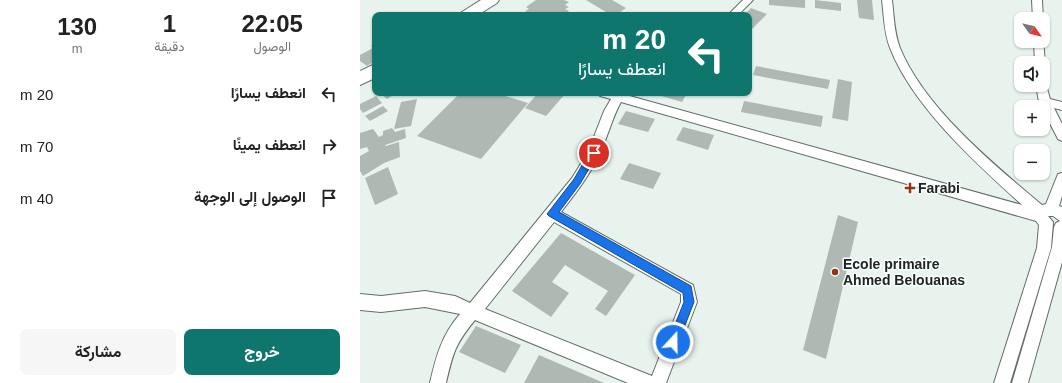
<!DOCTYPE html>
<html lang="ar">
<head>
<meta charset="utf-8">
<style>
  :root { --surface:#fff; --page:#f6f6f6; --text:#222; --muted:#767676; --accent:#0f766e }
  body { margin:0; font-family:Helvetica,Vazirmatn,sans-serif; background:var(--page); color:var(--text); direction:rtl; height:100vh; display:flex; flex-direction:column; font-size:15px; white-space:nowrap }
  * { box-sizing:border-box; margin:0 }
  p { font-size:13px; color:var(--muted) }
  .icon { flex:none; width:22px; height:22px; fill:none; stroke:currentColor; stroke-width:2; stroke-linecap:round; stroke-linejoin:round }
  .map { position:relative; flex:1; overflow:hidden; direction:ltr }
  .side { display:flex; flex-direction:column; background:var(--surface); width:360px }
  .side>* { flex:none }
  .banner { position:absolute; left:12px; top:12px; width:380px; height:84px; border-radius:8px; box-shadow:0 1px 3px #0004; direction:rtl; background:#0f766e; color:#fff; overflow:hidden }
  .needle { width:26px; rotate:124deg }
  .tools { position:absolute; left:654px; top:12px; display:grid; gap:8px }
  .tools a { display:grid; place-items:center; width:36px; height:36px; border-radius:8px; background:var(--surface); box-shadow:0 1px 3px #0004; font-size:20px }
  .pin { position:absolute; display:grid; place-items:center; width:34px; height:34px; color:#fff; margin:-17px; border:2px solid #fff; border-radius:50%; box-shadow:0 1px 4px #0007 }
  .me { position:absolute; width:44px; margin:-22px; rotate:21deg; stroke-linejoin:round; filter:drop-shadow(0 0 3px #0008) }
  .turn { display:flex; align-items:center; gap:14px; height:84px; padding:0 20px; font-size:18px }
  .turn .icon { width:52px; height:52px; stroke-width:2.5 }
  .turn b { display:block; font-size:28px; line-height:34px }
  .eta { display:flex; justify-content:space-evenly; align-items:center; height:68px; text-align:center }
  .eta b { font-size:24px; font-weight:700; line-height:28px }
  .button { display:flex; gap:8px; margin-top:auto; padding:8px 20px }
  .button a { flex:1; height:46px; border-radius:8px; background:var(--accent); color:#fff; font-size:16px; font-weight:700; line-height:46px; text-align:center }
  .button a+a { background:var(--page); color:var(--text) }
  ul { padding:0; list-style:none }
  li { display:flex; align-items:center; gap:12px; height:52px; padding:0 20px }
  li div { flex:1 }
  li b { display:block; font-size:15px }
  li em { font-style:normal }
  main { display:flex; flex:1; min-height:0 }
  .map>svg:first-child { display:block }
</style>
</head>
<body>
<main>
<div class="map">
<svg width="702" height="383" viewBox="0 0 702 383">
  <rect width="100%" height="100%" fill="#e8f3ee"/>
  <!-- building -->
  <g fill="#aeb9b4">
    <polygon points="176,0 204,0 209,2 205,5 209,7 205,9 209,11 204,15 165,15 169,13 165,11 169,9 166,7"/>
    <polygon points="226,0 252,0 266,8 256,15 251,15"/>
    <polygon points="409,0 445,0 445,8 409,5"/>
    <polygon points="455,0 481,3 481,11 455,8"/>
    <polygon points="497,0 512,0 514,20 499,18"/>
    <polygon points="391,8 407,14 389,32 389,15 384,15"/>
    <polygon points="15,43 15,61 7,66 0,61 0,55 13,48 11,46"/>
    <polygon points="396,66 470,80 468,89 393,75"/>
    <polygon points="478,79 492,82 488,121 472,118"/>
    <polygon points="20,93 36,93 27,99"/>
    <polygon points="100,93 136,93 168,103 121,159 57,136"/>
    <polygon points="178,93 203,93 205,94 186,116 165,108"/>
    <polygon points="291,93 327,93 322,102"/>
    <polygon points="16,96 22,103 3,113 0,109 0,104"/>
    <polygon points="57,99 51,126 34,129 41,102"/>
    <polygon points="384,101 463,116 461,127 381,112"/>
    <polygon points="23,106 28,111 10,121 5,116"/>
    <polygon points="266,111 295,119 288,132 258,124"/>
    <polygon points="323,127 354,135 348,150 316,140"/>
    <polygon points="32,128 35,132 45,129 46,138 25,145 26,146 39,142 40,157 24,163 3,176 0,171 0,156 9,151 7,147 0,149 0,133 13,129 19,137 23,135 23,131"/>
    <polygon points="269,163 301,173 293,189 260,179"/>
    <polygon points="28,167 38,194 15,205 5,178"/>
    <polygon points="478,215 498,222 466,359 443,350"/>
    <polygon points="201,233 275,275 246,316 235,309 248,291 205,265 192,282 209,293 191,317 152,291"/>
    <polygon points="116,326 161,345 145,373 99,352"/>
    <polygon points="179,355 244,383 164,383"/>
  </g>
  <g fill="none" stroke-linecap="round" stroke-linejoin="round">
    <defs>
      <g id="street">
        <polygon points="383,0 393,0 378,15 368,15"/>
        <path d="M522,0H532C534,16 534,33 540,48C564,107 633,164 682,205L686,204L698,174L702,173V196L699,206L702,207V262L668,383H652L692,247L694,227L696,223L700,221L693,216H688L693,222L691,248L650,383H634L677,248L679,225L676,221L261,102C252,118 248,136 240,153C230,175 215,194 201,212L333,285L337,302L306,383H268L115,320C95,344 93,353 86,383H70C76,356 82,335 100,314L65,307L21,312L0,310V294L21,296L65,291L95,296L110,303L212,178L228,152L244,111L251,99L240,96L238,93H268L266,95L662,205C616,163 553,107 530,48C524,33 524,16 522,0ZM194,222L321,294V302L292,376L125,309Z"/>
        <polygon points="672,0 682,0 683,19 673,19"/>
        <polygon points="683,39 685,63 683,66 683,63 675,63 674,41 683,41"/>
        <polygon points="683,82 686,85 690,99 702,102 702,110 694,108 702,124 702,141 698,139 679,102 676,85 683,85"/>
      </g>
      <g id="primary">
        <polygon points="121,0 139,0 137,3 118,15 99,15 102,12"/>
        <polygon points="15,64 15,78 0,85 0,71"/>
      </g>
    </defs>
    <!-- street casing -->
    <use href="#street" stroke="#636d68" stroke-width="2"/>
    <!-- primary casing -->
    <use href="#primary" stroke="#636d68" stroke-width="2"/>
    <!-- street -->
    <use href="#street" fill="#fff" fill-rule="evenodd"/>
    <!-- primary -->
    <use href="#primary" fill="#fff" fill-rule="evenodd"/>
  </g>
  <!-- route -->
  <polygon fill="#1a73e8" stroke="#114b97" points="234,149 238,153 237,155 220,184 199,212 331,286 334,302 317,346 313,348 309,346 308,342 324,302 323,293 189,216 187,214 214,179 231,150"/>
  <!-- markers -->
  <g fill="#993213" stroke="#f8fffc" stroke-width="1.5">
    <path d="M548 182h4v4h4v4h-4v4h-4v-4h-4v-4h4z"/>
    <circle cx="475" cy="272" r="4"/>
  </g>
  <g text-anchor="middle" stroke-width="3" stroke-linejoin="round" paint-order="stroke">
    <!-- poi labels -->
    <g font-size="14" font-weight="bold" fill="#202422" stroke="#f8fffc" text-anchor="start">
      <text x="558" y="193">Farabi</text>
      <text x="483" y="269">Ecole primaire<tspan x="483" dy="16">Ahmed Belouanas</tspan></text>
    </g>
  </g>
</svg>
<div class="tools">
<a><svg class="needle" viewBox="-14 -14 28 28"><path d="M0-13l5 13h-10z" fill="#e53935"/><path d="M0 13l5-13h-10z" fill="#767676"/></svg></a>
<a><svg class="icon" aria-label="sound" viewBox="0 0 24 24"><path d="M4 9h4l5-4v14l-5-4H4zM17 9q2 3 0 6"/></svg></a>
<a>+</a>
<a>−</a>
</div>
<div class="pin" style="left:234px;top:153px;background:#d93025"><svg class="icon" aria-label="arrive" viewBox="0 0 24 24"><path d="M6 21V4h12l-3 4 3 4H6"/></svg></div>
<svg class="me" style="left:313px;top:342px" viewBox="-20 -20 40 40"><circle r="17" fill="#1a73e8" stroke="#fff" stroke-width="3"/><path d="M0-11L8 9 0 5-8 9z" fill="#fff"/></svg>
<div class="banner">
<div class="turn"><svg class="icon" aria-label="left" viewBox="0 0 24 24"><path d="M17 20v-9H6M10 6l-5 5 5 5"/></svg><div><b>20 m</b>انعطف يسارًا</div></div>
</div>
</div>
<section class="side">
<div class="eta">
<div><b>22:05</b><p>الوصول</p></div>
<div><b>1</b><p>دقيقة</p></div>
<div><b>130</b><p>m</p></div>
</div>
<ul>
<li><svg class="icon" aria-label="left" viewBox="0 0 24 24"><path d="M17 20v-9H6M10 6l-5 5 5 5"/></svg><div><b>انعطف يسارًا</b></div><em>20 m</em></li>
<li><svg class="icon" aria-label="right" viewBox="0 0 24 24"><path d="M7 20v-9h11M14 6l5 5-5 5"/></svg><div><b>انعطف يمينًا</b></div><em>70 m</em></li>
<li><svg class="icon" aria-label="arrive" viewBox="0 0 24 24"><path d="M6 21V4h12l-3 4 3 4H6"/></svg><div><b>الوصول إلى الوجهة</b></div><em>40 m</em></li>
</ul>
<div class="button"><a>خروج</a><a>مشاركة</a></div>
</section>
</main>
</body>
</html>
